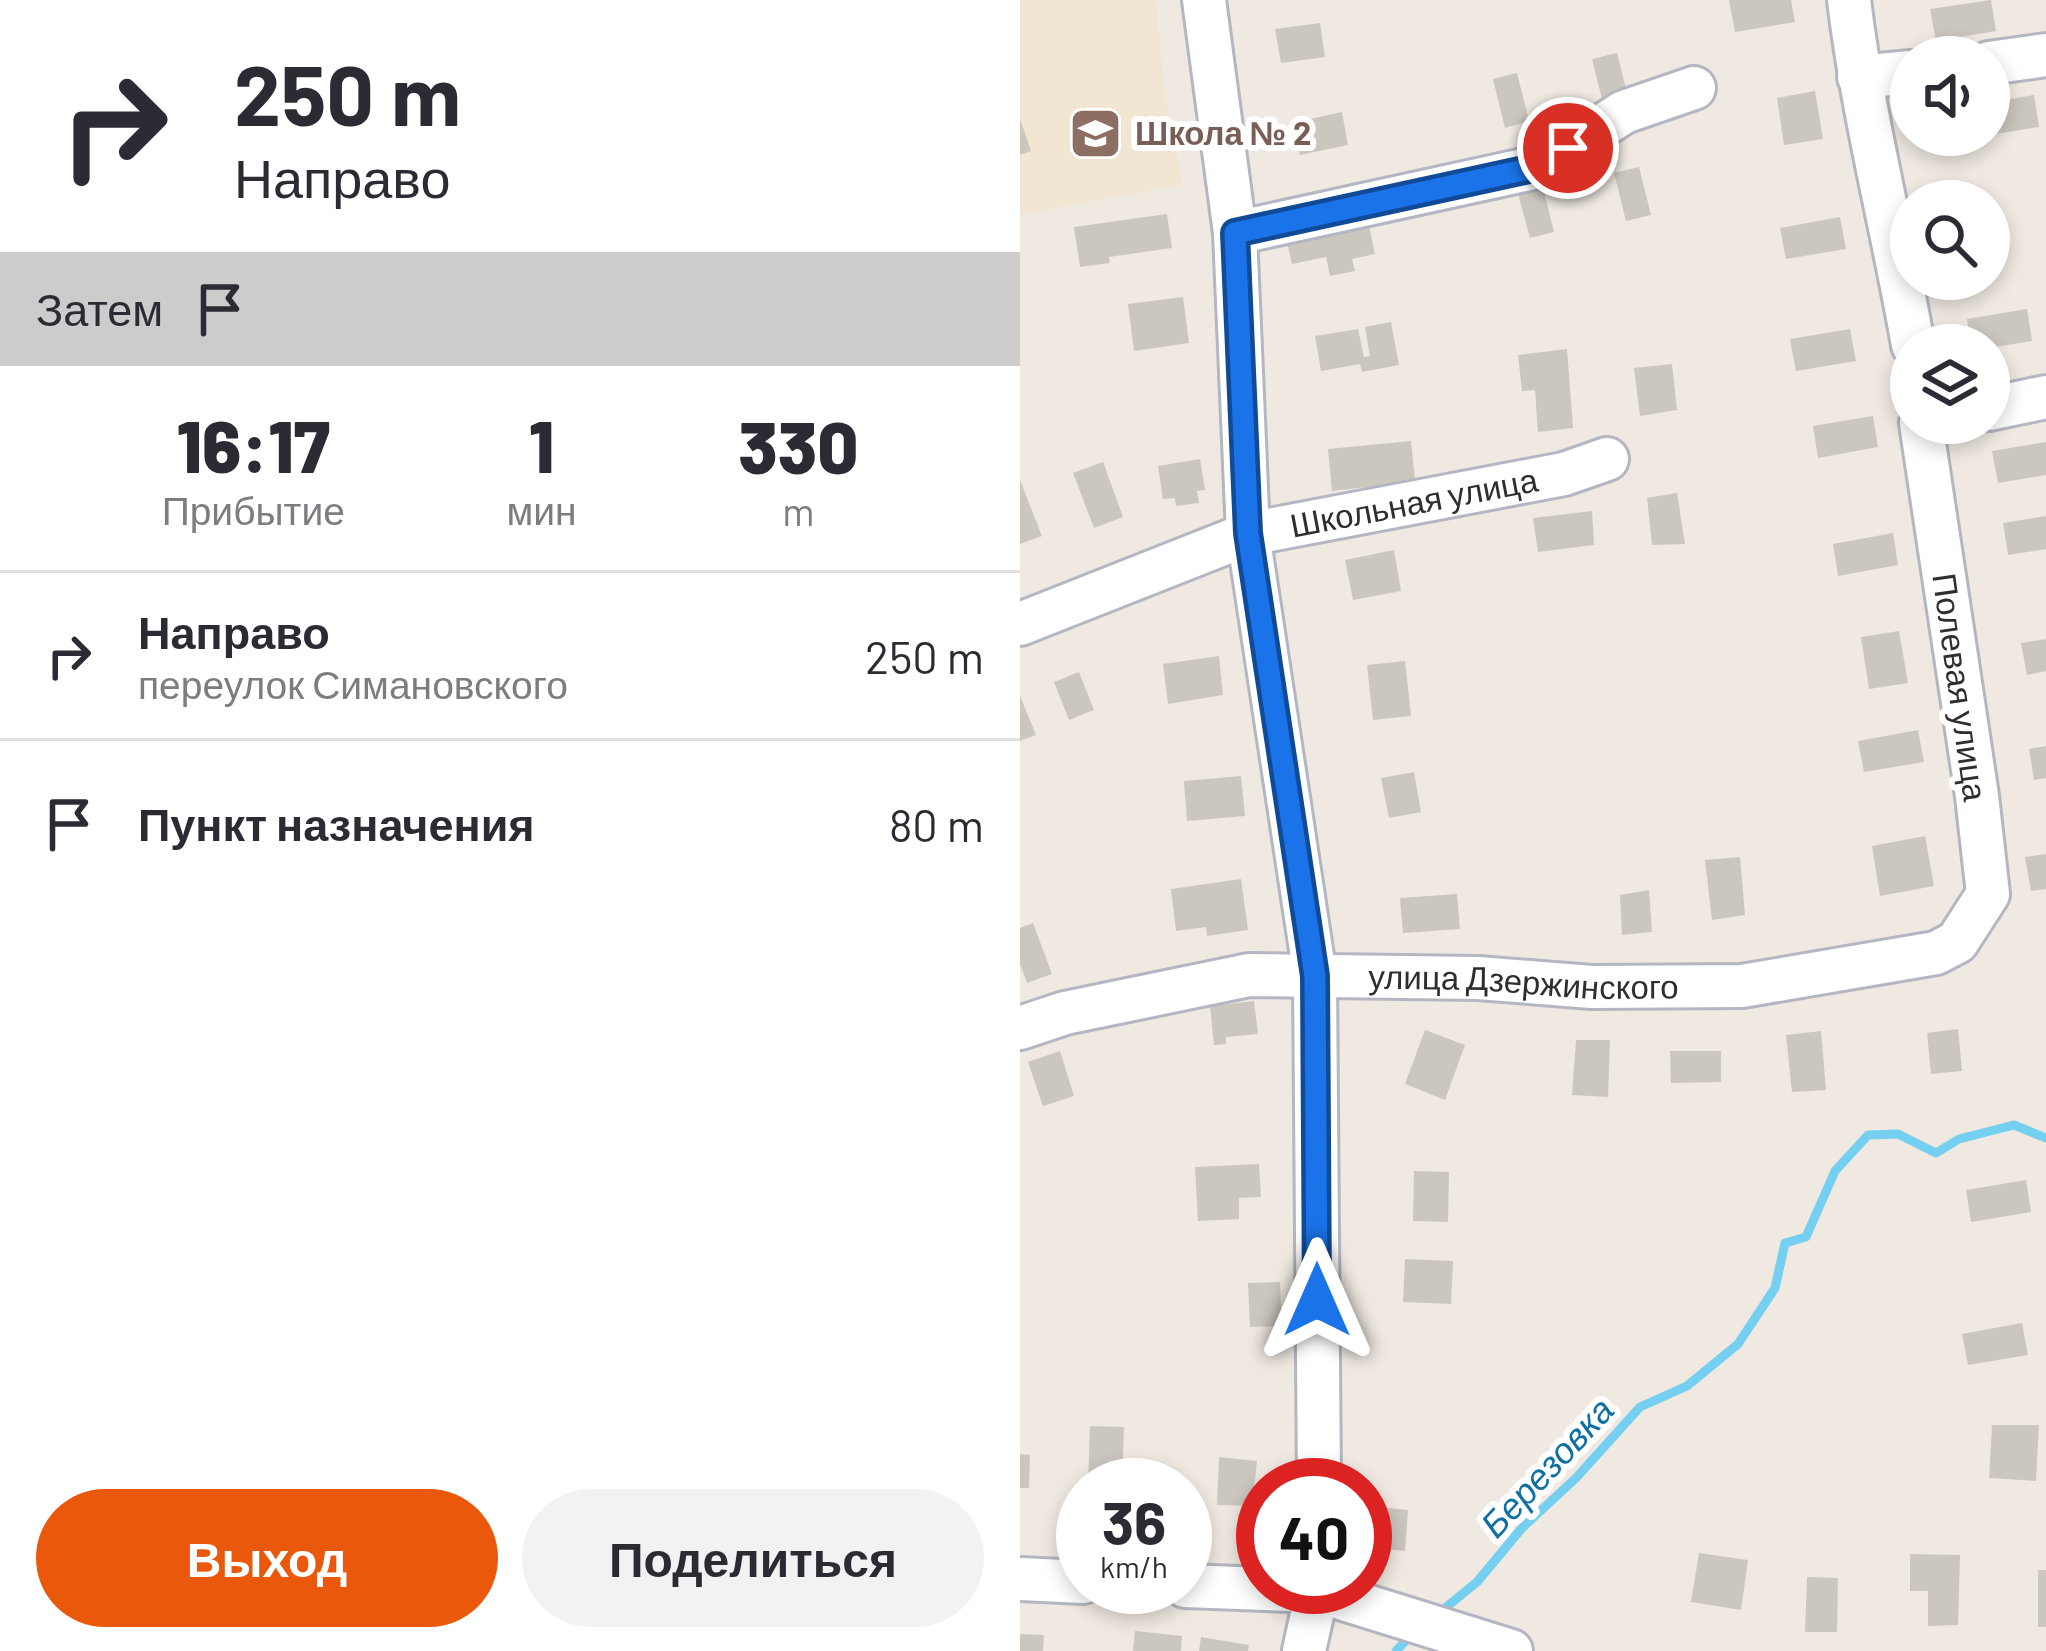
<!DOCTYPE html>
<html lang="ru">
<head>
<meta charset="utf-8">
<style>
  :root { --surface:#fff; --page:#f2f2f3; --text:#2b2b33; --muted:#7c7c81; --line:#e1e1e2; --accent:#ea580c }
  body { margin:0; font-family:Barlow,sans-serif; background:var(--page); color:var(--text); height:100vh; display:flex; flex-direction:column; font-size:45px; white-space:nowrap }
  * { box-sizing:border-box; margin:0 }
  p { font-size:39px; color:var(--muted) }
  .icon { flex:none; width:66px; height:66px; fill:none; stroke:currentColor; stroke-width:2; stroke-linecap:round; stroke-linejoin:round }
  .map { position:relative; flex:1; overflow:hidden }
  .details { display:flex; flex-direction:column; background:var(--surface); width:1020px }
  .details>* { flex:none }
  .guide { background:#fff; color:var(--text); overflow:hidden }
  .controls { position:absolute; left:870px; top:36px; display:grid; gap:24px }
  .controls a { display:grid; place-items:center; width:120px; height:120px; border-radius:50%; background:var(--surface); box-shadow:0 6px 18px #0003; font-size:60px }
  .speed { position:absolute; left:36px; top:1458px; display:flex; gap:24px; font-size:60px; font-weight:700; text-align:center }
  .speed>* { display:grid; place-content:center; width:156px; height:156px; border-radius:50%; background:var(--surface); box-shadow:0 6px 18px #0003; line-height:1 }
  .speed small { font-size:30px; font-weight:400 }
  .speed .limit { border:18px solid #d22; background:#fff; color:#111 }
  .pin { position:absolute; display:grid; place-items:center; width:102px; height:102px; color:#fff; margin:-51px; border:6px solid #fff; border-radius:50%; box-shadow:0 3px 12px #0007 }
  .me { position:absolute; width:132px; margin:-66px; rotate:0deg; stroke-linejoin:round; filter:drop-shadow(0 0 9px #0008) }
  .turn { display:flex; align-items:center; gap:42px; height:252px; padding:0 36px; font-size:54px }
  .turn .icon { width:156px; height:156px; stroke-width:2.5 }
  .turn b { display:block; font-size:84px; line-height:102px }
  .then { display:flex; align-items:center; height:114px; padding:0 36px; background:#0003; gap:24px; font-size:45px }
  .eta { display:flex; justify-content:space-evenly; align-items:center; height:204px; text-align:center }
  .eta b { font-size:72px; font-weight:800; line-height:84px }
  .primary-button { display:flex; gap:24px; margin-top:auto; padding:24px 36px }
  .primary-button a { flex:1; height:138px; border-radius:72px; background:var(--accent); color:#fff; font-size:48px; font-weight:800; line-height:138px; text-align:center }
  .primary-button a+a { background:var(--page); color:var(--text) }
  ul { padding:0; list-style:none }
  li { display:flex; align-items:center; gap:36px; height:168px; padding:0 36px; border-top:3px solid var(--line) }
  li div { flex:1 }
  li b { display:block; font-size:45px }
  li em { font-style:normal }
  main { display:flex; flex:1; min-height:0 }
  .map>svg:first-child { display:block }
</style>
</head>
<body>
<main>
<section class="details">
<div class="guide">
<div class="turn"><svg class="icon" aria-label="right" viewBox="0 0 24 24"><path d="M7 20v-9h11M14 6l5 5-5 5"/></svg><div><b>250 m</b>Направо</div></div>
<div class="then">Затем<svg class="icon" aria-label="arrive" viewBox="0 0 24 24"><path d="M6 21V4h12l-3 4 3 4H6"/></svg></div>
</div>
<div class="eta">
<div><b>16:17</b><p>Прибытие</p></div>
<div><b>1</b><p>мин</p></div>
<div><b>330</b><p>m</p></div>
</div>
<ul>
<li><svg class="icon" aria-label="right" viewBox="0 0 24 24"><path d="M7 20v-9h11M14 6l5 5-5 5"/></svg><div><b>Направо</b><p>переулок Симановского</p></div><em>250 m</em></li>
<li><svg class="icon" aria-label="arrive" viewBox="0 0 24 24"><path d="M6 21V4h12l-3 4 3 4H6"/></svg><div><b>Пункт назначения</b></div><em>80 m</em></li>
</ul>
<div class="primary-button"><a>Выход</a><a>Поделиться</a></div>
</section>
<div class="map">
<svg width="1026" height="1651" viewBox="0 0 1026 1651">
  <rect width="100%" height="100%" fill="#efe9e1"/>
  <!-- education -->
  <polygon fill="#f0e6d1" points="0,0 136,0 143,81 163,185 0,214"/>
  <g fill="none" stroke-linecap="round" stroke-linejoin="round">
    <!-- stream -->
    <g stroke="#75cff0" stroke-width="9">
      <polyline points="419,1613 457,1582 502,1528 556,1478 620,1407 667,1386 718,1344 755,1288 765,1243 786,1237 815,1171 848,1135 878,1134 916,1153 939,1139 994,1125 1026,1138"/>
      <polyline points="376,1651 392,1634"/>
    </g>
  </g>
  <!-- building -->
  <g fill="#cbc7bf">
    <polygon points="709,0 771,0 775,22 715,32"/>
    <polygon points="971,0 976,31 916,41 910,9"/>
    <polygon points="300,23 305,57 261,63 255,29"/>
    <polygon points="597,53 609,101 584,107 572,59"/>
    <polygon points="497,73 509,121 485,128 473,79"/>
    <polygon points="795,91 803,139 764,145 757,98"/>
    <polygon points="1014,95 1019,127 969,135 969,103"/>
    <polygon points="322,112 328,145 280,155 272,123"/>
    <polygon points="0,119 11,151 0,155"/>
    <polygon points="619,167 631,215 606,221 594,173"/>
    <polygon points="522,184 534,232 510,238 497,190"/>
    <polygon points="969,208 974,208 979,248 969,250"/>
    <polygon points="147,214 152,248 89,257 90,263 60,267 54,227"/>
    <polygon points="347,216 355,254 332,259 335,271 310,276 306,257 272,264 265,233"/>
    <polygon points="820,217 826,249 766,259 760,228"/>
    <polygon points="163,297 169,343 114,351 108,304"/>
    <polygon points="1007,309 1012,341 969,348 951,345 947,319"/>
    <polygon points="371,322 379,365 342,372 340,364 301,371 295,336 338,329 344,357 350,356 345,327"/>
    <polygon points="830,329 836,361 776,371 770,339"/>
    <polygon points="547,349 553,428 518,432 515,390 502,391 498,355"/>
    <polygon points="652,364 657,410 620,416 614,368"/>
    <polygon points="853,416 858,447 798,458 793,426"/>
    <polygon points="391,441 396,489 365,492 365,485 312,491 308,449"/>
    <polygon points="1026,442 1026,475 978,483 972,451"/>
    <polygon points="180,459 185,490 177,491 179,503 156,506 155,498 143,499 138,466"/>
    <polygon points="83,462 103,517 74,528 53,473"/>
    <polygon points="0,480 22,536 0,544"/>
    <polygon points="657,493 665,544 632,545 627,498"/>
    <polygon points="572,511 574,545 518,552 513,518"/>
    <polygon points="1026,516 1026,549 988,555 983,523"/>
    <polygon points="873,533 878,565 818,576 813,544"/>
    <polygon points="374,550 381,591 333,600 325,560"/>
    <polygon points="879,631 888,683 849,689 841,637"/>
    <polygon points="1026,639 1026,671 1007,675 1001,643"/>
    <polygon points="199,656 203,695 148,704 143,664"/>
    <polygon points="385,661 391,716 353,720 347,665"/>
    <polygon points="59,672 74,710 49,720 34,682"/>
    <polygon points="0,696 16,735 0,741"/>
    <polygon points="898,730 904,762 844,772 838,741"/>
    <polygon points="1026,746 1026,778 1014,780 1009,749"/>
    <polygon points="394,772 401,812 369,818 361,778"/>
    <polygon points="221,776 225,816 167,821 164,781"/>
    <polygon points="905,836 914,886 860,896 852,846"/>
    <polygon points="1026,854 1026,889 1011,891 1005,857"/>
    <polygon points="720,857 725,915 692,920 685,860"/>
    <polygon points="221,879 228,930 187,936 186,927 156,931 151,889"/>
    <polygon points="629,890 632,932 602,935 600,895"/>
    <polygon points="437,894 440,929 383,933 380,898"/>
    <polygon points="13,923 32,974 7,983 0,964 0,928"/>
    <polygon points="234,1001 238,1034 206,1037 206,1044 194,1045 190,1006"/>
    <polygon points="938,1029 942,1071 911,1074 907,1033"/>
    <polygon points="405,1030 445,1045 425,1100 385,1084"/>
    <polygon points="801,1031 806,1090 772,1092 766,1035"/>
    <polygon points="556,1040 590,1040 588,1097 552,1095"/>
    <polygon points="40,1051 54,1096 23,1106 8,1062"/>
    <polygon points="650,1051 701,1051 701,1082 651,1083"/>
    <polygon points="239,1164 241,1197 219,1198 219,1219 178,1221 175,1167"/>
    <polygon points="394,1171 429,1172 428,1222 393,1221"/>
    <polygon points="1006,1180 1011,1212 951,1222 946,1190"/>
    <polygon points="385,1259 433,1261 431,1304 383,1302"/>
    <polygon points="260,1282 262,1326 230,1327 228,1283"/>
    <polygon points="1002,1323 1008,1355 948,1365 942,1334"/>
    <polygon points="972,1425 1019,1425 1016,1481 969,1478"/>
    <polygon points="70,1426 104,1427 102,1485 68,1485"/>
    <polygon points="0,1454 10,1455 9,1488 0,1488"/>
    <polygon points="199,1457 237,1461 232,1506 197,1505"/>
    <polygon points="345,1506 388,1510 385,1551 345,1547"/>
    <polygon points="679,1553 728,1560 721,1610 671,1602"/>
    <polygon points="890,1554 940,1555 938,1625 908,1626 908,1591 890,1591"/>
    <rect x="1018" y="1570" width="8" height="57"/>
    <polygon points="787,1577 818,1578 817,1632 785,1632"/>
    <polygon points="115,1631 162,1636 161,1651 113,1651"/>
    <polygon points="0,1634 24,1635 23,1651 0,1651"/>
    <polygon points="181,1637 229,1645 228,1651 179,1651"/>
  </g>
  <g fill="none" stroke-linecap="round" stroke-linejoin="round">
    <defs>
      <g id="minor">
        <polyline points="184,0 215,233 228,534 295,976 299,1485"/>
        <path d="M829,0C843,116 873,230 893,345"/>
        <polyline points="969,63 1026,55"/>
        <polyline points="839,77 891,72"/>
        <polyline points="215,233 518,167 604,112 674,88"/>
        <polyline points="969,409 1026,397"/>
        <path id="s1" d="M0,624L228,534L544,474L587,459"/>
        <path id="s2" d="M0,1028L45,1013L229,975L458,978L572,987L722,986L916,953L937,942L968,894L957,796L901,423"/>
        <polyline points="0,1579 63,1582"/>
        <polyline points="165,1586 298,1591 491,1651"/>
        <polyline points="284,1651 298,1587"/>
      </g>
    </defs>
    <!-- minor casing -->
    <use href="#minor" stroke="#b4b7c1" stroke-width="48"/>
    <!-- minor -->
    <use href="#minor" stroke="#fff" stroke-width="42"/>
  </g>
  <g fill="none" stroke-linecap="round" stroke-linejoin="round">
    <defs>
      <polyline id="route" points="297,1300 295,976 228,533 215,233 518,167 548,148"/>
    </defs>
    <!-- route casing -->
    <use href="#route" stroke="#114b97" stroke-width="30"/>
    <!-- route -->
    <use href="#route" stroke="#1a73e8" stroke-width="21"/>
  </g>
  <!-- icons -->
  <defs>
    <symbol id="school-square" viewBox="-11 -11 22 22"><rect x="-9" y="-9" width="18" height="18" rx="4" fill="#8d6e63" stroke="#fff"/><path d="M0-5L7-2L0 1L-7-2ZM-4 1L0 2.5L4 1V4Q0 6-4 4Z" fill="#fff"/></symbol>
  </defs>
  <g fill-rule="evenodd">
    <use href="#school-square" x="46" y="104" width="59" height="59"/>
  </g>
  <g text-anchor="middle" stroke-width="12" stroke-linejoin="round" paint-order="stroke">
    <!-- education labels -->
    <g font-size="33" font-weight="bold" fill="#785e54" stroke="#fff" text-anchor="start">
      <text x="115" y="145">Школа № 2</text>
    </g>
    <!-- street labels -->
    <g font-size="33" fill="#2e2e2e" stroke="#fff">
      <text dy="12" stroke="none"><textPath href="#s1" startOffset="414">Школьная улица</textPath></text>
      <text transform="translate(940 687) rotate(82)" y="12">Полевая улица</text>
      <text dy="12" stroke="none"><textPath href="#s2" startOffset="510">улица Дзержинского</textPath></text>
    </g>
    <!-- water labels -->
    <g font-size="36" font-style="italic" fill="#0d6fa3" stroke="#fff">
      <text transform="translate(527 1467) rotate(-47)" y="13">Березовка</text>
    </g>
  </g>
</svg>
<div class="controls">
<a><svg class="icon" aria-label="sound" viewBox="0 0 24 24"><path d="M4 9h4l5-4v14l-5-4H4zM17 9q2 3 0 6"/></svg></a>
<a><svg class="icon" aria-label="search" viewBox="0 0 24 24"><circle cx="10" cy="10" r="6"/><path d="M15 15l6 6"/></svg></a>
<a><svg class="icon" aria-label="layers" viewBox="0 0 24 24"><path d="M12 4l9 5-9 5-9-5zM3 14l9 5 9-5"/></svg></a>
</div>
<div class="speed"><div>36<small>km/h</small></div><div class="limit">40</div></div>
<div class="pin" style="left:548px;top:148px;background:#d93025"><svg class="icon" aria-label="arrive" viewBox="0 0 24 24"><path d="M6 21V4h12l-3 4 3 4H6"/></svg></div>
<svg class="me" style="left:297px;top:1300px" viewBox="-20 -20 40 40"><path d="M0-17L14 15 0 8-14 15z" fill="#1a73e8" stroke="#fff" stroke-width="4"/></svg>
</div>
</main>
</body>
</html>
